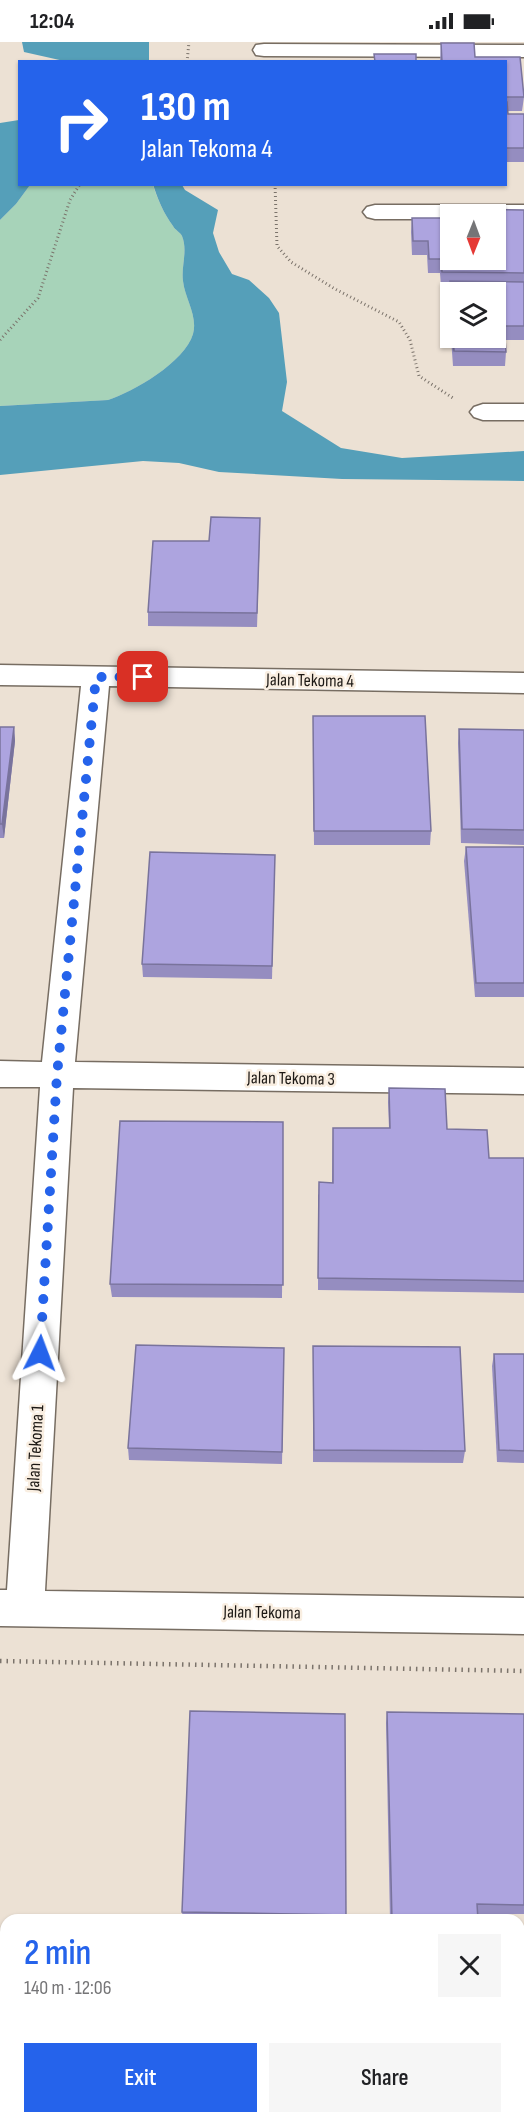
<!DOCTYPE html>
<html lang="en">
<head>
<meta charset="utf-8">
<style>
  :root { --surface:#fff; --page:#f6f6f6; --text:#202124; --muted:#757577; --accent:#2563eb }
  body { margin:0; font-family:"Sofia Sans Condensed",sans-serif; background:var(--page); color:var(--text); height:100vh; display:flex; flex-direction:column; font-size:22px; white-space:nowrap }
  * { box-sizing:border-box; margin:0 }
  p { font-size:20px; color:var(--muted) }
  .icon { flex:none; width:33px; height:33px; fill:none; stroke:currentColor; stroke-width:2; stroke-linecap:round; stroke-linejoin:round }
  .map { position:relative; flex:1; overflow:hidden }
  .panel { position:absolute; left:0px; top:1872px; width:525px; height:210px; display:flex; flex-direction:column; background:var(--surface); border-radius:18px 18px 0 0; box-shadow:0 2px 4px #0004 }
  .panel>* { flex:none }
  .hud { position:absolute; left:18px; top:18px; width:489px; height:126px; border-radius:0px; box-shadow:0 2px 4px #0004; background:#2563eb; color:#fff; overflow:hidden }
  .needle { width:39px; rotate:181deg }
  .tools { position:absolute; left:440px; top:162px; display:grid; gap:12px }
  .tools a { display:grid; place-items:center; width:66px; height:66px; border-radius:0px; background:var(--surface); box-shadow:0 2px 4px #0004; font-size:30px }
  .pin { position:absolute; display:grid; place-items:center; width:51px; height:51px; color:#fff; margin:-26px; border-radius:12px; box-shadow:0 3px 9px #0006 }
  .me { position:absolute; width:66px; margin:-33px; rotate:3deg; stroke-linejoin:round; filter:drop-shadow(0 0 4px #0008) }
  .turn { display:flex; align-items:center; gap:21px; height:126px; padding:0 24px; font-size:27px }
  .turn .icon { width:78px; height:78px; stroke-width:2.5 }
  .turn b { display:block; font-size:42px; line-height:51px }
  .round { display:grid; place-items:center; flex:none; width:63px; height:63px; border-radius:0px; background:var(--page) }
  .headline { display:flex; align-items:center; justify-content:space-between; height:102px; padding:0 24px }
  h1 { font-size:36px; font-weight:600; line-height:45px; color:var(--accent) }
  .button { display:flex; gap:12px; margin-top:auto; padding:12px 24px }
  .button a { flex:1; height:69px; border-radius:0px; background:var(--accent); color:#fff; font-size:24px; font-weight:600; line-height:69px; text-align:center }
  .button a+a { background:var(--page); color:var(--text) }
  .status { display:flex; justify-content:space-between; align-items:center; height:42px; padding:0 30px; background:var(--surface); direction:ltr }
  .status svg { height:16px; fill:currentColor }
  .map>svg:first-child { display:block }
</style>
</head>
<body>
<div class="status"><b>12:04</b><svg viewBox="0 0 49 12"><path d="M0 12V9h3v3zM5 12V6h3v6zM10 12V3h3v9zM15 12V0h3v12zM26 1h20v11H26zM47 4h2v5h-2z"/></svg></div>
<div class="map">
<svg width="524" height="2082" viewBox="0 0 524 2082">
  <rect width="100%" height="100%" fill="#ece1d4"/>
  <!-- green -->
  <path fill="#a7d3b9" d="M30,143H153C157,156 164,172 173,184C175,188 180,190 182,194C188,209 181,224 183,239C185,257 198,274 193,292C185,320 133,350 108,358L0,364V178L16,162Z"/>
  <!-- water -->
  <g fill="#559fb9">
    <polygon points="22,0 149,0 149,19 64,19 24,10"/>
    <polygon points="19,78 20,142 30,143 16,162 0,178 0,81"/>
    <path d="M153,142L182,143L185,148L218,168L213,191L219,210L232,232L249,238L269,256L279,271L287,340L282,369L341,406L402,416L524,409V439L342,437L219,430L179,421L143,419L0,433V364L108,358C133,350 185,320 193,292C198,274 185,257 183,239C181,224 188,209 182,194C180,190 175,188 173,184C164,172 157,156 153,142Z"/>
  </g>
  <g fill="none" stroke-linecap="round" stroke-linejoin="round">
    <defs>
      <g id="minor">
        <polygon points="264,2 524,3 524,15 264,14 256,13 253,8 256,3"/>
        <polygon points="375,163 524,163 524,177 495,177 495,172 450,172 450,177 375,177 367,175 363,170 367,165"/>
        <polygon points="483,362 524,362 524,378 483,378 474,375 470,370 474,365"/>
        <polygon points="0,623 524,631 524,651 109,644 75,1020 524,1026 524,1052 73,1046 45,1549 524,1556 524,1592 0,1584 0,1548 7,1548 40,1045 0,1045 0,1019 42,1020 81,644 0,643"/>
      </g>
      <g id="secondary">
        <polygon points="0,2033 6,2033 6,2076 9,2076 0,2077"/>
        <polygon points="519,2040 524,2041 524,2082 514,2082 503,2076 519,2076"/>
      </g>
    </defs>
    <!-- minor casing -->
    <use href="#minor" stroke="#776d62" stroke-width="3"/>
    <!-- secondary casing -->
    <use href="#secondary" stroke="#776d62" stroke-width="3"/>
    <!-- path-far1 -->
    <g stroke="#7b736b" stroke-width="3" stroke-dasharray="1 3" stroke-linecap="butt">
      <polyline points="187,20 189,0"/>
      <polyline points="275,142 277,204 291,220 335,247 399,280 410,298 419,334 453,356"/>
      <polyline points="0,298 38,256 70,158 80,142"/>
    </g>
    <!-- path -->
    <polyline stroke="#7b736b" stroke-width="4.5" stroke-dasharray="1.5 5" stroke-linecap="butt" points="0,1619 524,1629"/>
    <!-- minor -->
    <use href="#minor" fill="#fff" fill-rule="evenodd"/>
    <!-- secondary -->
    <use href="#secondary" fill="#fff" fill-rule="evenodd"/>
  </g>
  <!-- wall -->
  <g fill="#958dc0">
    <polygon points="441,1 474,1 475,15 520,15 524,55 522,69 507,69 508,72 524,72 524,120 506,120 506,20 440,20"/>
    <polygon points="468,167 524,168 524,298 505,298 506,310 505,324 453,324 451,296 495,296 450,250 450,277 449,253 449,244 441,244 440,231 428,231 427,213 412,213 411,190 412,176 450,218 495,172 468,172"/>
    <polygon points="260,490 257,585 148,584 148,570 209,499"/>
    <polygon points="0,685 14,685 15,699 4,796 0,796"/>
    <polygon points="459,687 524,688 524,803 461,801 458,701"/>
    <polygon points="313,688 431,789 430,803 314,803"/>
    <polygon points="466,805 524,805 524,955 475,955 464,819"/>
    <polygon points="275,813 272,937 143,935 142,922"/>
    <polygon points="389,1046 489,1116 524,1116 524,1251 318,1248 318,1153 332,1141 333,1086 389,1086 388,1060"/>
    <polygon points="283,1080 282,1256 112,1255 110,1242"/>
    <polygon points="313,1304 465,1409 463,1421 313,1420"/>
    <polygon points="284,1306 282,1422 129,1418 128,1406"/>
    <polygon points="494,1312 524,1312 524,1421 497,1420 492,1324"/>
    <polygon points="387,1670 524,1672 524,1872 478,1872 478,1878 390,1878 386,1681"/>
    <polygon points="182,1870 346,1873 345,1878 183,1878"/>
  </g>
  <!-- shaded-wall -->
  <polygon fill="#79739c" points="14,685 15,699 4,796 2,782"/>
  <!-- building -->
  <g fill="#ada4df" stroke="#79739c" stroke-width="1.5">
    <polygon points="441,1 474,1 475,15 520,15 524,55 506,55 506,20 442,20"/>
    <polygon points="374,12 416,12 416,20 375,20"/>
    <polygon points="506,60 507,60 508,72 524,72 524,106 506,106"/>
    <polygon points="468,167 524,168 524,231 442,230 441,217 429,217 428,199 413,199 412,176 450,176 450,218 495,218 495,172 468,172"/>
    <polygon points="450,239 524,240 524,284 504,284 506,310 454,309 453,296 495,296 495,250 450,250"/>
    <polygon points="211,475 260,476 257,571 148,570 153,499 209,499"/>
    <polygon points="313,674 425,674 431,789 314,789"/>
    <polygon points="0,685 14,685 2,782 0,782"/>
    <polygon points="459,687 524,688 524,788 462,787"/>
    <polygon points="466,805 524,805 524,941 476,941"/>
    <polygon points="150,810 275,813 272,924 142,922"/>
    <polygon points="389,1046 445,1047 447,1087 487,1088 489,1116 524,1116 524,1239 318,1236 319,1140 333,1141 333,1086 390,1086"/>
    <polygon points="120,1079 283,1080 283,1243 110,1242"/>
    <polygon points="136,1303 284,1306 282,1410 128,1406"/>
    <polygon points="313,1304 460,1305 465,1409 314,1408"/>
    <polygon points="494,1312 524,1312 524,1409 499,1408"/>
    <polygon points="190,1669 345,1672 346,1873 182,1870"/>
    <polygon points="387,1670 524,1672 524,1863 477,1862 478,1878 392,1878"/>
  </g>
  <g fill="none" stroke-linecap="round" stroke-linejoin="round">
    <!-- route -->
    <polyline stroke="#2563eb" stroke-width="10" stroke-dasharray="0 18" points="40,1311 57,1033 96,635 143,635"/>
  </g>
  <g text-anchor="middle" stroke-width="5" stroke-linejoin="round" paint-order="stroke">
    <!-- street labels -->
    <g font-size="18" fill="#1c1814" stroke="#f9eee1">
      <text transform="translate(310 638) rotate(1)" y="6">Jalan Tekoma 4</text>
      <text transform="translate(291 1036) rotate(1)" y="6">Jalan Tekoma 3</text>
      <text transform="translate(35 1406) rotate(-87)" y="6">Jalan Tekoma 1</text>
      <text transform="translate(262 1570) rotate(1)" y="6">Jalan Tekoma</text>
    </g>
  </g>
</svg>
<div class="tools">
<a><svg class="needle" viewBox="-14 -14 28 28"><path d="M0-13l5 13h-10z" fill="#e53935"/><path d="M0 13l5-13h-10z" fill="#757577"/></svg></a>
<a><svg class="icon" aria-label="layers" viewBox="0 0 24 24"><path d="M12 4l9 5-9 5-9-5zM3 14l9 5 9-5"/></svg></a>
</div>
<div class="pin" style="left:143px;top:635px;background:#d93025"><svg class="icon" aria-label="arrive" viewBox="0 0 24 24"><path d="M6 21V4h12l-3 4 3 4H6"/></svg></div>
<svg class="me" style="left:40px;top:1311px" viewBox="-20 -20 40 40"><path d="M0-17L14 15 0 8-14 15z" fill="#2563eb" stroke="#fff" stroke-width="4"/></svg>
<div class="hud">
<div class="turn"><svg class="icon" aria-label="right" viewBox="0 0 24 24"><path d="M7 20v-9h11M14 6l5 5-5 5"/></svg><div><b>130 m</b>Jalan Tekoma 4</div></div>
</div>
<section class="panel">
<div class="headline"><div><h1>2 min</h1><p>140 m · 12:06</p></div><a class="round"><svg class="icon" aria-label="close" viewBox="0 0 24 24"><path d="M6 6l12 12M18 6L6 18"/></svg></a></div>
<div class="button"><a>Exit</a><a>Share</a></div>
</section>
</div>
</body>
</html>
